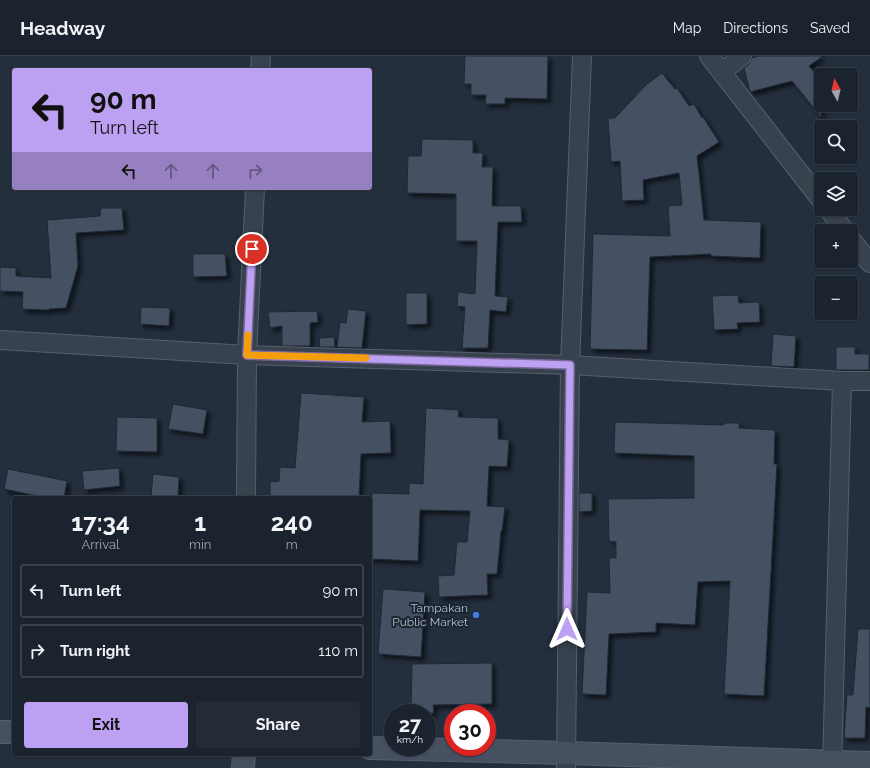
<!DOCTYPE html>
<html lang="en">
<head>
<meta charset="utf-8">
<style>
  :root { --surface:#1b232e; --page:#242b36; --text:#f1f3f6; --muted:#a0a4aa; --line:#39404a; --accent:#bca0f2 }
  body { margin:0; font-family:Raleway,sans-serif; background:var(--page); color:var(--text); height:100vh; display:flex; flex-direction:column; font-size:15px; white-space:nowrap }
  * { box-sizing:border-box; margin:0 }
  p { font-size:13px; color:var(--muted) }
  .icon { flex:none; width:22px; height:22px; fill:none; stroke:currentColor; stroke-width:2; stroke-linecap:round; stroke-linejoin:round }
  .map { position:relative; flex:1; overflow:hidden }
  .details { position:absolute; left:12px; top:440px; width:360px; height:260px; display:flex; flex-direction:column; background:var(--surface); border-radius:4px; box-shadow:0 1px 3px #0004,0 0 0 1px var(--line) }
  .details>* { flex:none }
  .guide { position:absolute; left:12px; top:12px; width:360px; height:122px; border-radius:4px; box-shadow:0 1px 3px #0004,0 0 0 1px var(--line); background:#bca0f2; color:#111; overflow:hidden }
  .needle { width:26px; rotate:352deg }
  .buttons { position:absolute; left:814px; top:12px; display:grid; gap:8px }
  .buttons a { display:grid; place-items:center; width:44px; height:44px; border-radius:4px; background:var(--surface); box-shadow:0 1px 3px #0004,0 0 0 1px var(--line); font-size:20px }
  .speed { position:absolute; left:384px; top:648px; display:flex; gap:8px; font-size:20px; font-weight:700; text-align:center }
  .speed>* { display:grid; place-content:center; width:52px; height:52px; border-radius:50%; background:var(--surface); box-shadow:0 1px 3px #0004,0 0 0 1px var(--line); line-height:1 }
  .speed small { font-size:10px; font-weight:400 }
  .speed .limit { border:6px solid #d22; background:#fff; color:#111 }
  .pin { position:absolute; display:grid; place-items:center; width:34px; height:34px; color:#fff; margin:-17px; border:2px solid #fff; border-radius:50%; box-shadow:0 1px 4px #0007 }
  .me { position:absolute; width:44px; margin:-22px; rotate:0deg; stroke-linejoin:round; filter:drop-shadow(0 0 3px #0008) }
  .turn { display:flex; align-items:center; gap:14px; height:84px; padding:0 12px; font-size:18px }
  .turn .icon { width:52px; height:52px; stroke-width:2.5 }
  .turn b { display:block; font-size:28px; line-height:34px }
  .lanes { display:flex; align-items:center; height:38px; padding:0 12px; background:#0003; justify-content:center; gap:20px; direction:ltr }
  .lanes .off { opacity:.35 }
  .eta { display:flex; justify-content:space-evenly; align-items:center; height:68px; text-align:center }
  .eta b { font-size:24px; font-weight:700; line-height:28px }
  .cta { display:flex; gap:8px; margin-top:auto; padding:8px 12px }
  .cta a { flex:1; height:46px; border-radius:4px; background:var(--accent); color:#111; font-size:16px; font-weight:700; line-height:46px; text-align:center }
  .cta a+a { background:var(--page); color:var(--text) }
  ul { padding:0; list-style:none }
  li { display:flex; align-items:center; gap:12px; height:54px; margin:0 8px 6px; padding:0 4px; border:2px solid var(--line); border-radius:4px }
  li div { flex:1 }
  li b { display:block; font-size:15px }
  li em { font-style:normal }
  header { display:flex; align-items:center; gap:24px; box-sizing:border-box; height:56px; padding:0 20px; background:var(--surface); border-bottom:1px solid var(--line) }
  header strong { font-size:19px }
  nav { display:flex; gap:22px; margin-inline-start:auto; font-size:14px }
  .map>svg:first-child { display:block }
</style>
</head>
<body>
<header>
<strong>Headway</strong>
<nav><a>Map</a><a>Directions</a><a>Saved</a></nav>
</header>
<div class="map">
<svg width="870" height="712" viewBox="0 0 870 712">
  <defs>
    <filter id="shadow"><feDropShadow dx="3.5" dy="3.5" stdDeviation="2" flood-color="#0009"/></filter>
  </defs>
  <rect width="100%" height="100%" fill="#242f3e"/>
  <!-- building -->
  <g fill="#455162" stroke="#1f2835" filter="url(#shadow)">
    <polygon points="465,0 548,0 547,43 505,42 505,48 485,48 486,39 471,39 471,28 464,28"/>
    <polygon points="759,0 823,0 809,10 821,25 821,61 792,25 750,36 744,12 749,8 752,2"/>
    <polygon points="662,17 675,33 677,32 689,50 694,48 702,62 703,61 719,86 697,100 704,164 761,166 760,202 711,200 711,198 650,201 647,294 590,293 593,178 670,180 668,150 682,149 679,117 643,124 644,144 622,145 620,105 611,106 608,62 615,62 646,29"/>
    <polygon points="422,83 473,84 473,97 483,97 482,111 493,111 492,150 521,150 522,166 498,166 495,240 508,241 506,256 490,254 488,292 462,292 465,251 457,250 458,236 475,238 477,185 456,185 456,138 407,137 408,100 421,100"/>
    <polygon points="101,152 122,152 124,174 76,177 78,210 66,252 49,253 49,254 22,253 23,236 0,235 0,211 16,212 16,220 51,222 47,164 100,160"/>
    <polygon points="193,198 225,198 227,220 193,221"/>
    <polygon points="406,237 427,237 427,268 406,269"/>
    <polygon points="738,239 739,247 759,246 760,266 737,267 738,273 714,274 712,240"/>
    <polygon points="141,251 170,252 169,270 140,268"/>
    <polygon points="348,253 366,255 362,292 337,291 340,266 346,267"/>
    <polygon points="317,255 318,266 310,267 310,290 282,290 282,270 270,272 268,256"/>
    <polygon points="773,278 796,280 794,311 771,310"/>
    <polygon points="334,281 335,291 320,291 319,282"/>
    <polygon points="836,291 855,291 855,298 869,298 869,314 836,314"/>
    <polygon points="301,337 364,341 362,366 390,365 391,397 361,398 359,442 292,442 293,440 270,441 270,426 279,425 280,411 295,412"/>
    <polygon points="173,348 207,354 203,378 168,373"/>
    <polygon points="426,352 459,354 458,361 498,362 498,383 509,384 507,411 489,410 487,450 505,451 502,475 501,475 497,518 487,518 488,539 439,541 438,520 454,519 457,486 467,486 470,455 420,454 418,505 370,503 372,437 409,438 409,427 423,428"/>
    <polygon points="117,361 157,362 157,396 116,395"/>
    <polygon points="615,366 724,369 724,367 739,367 739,372 775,374 774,408 777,408 764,640 724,638 730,525 698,526 695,569 656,567 656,576 609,578 606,639 582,638 587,536 610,537 609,502 616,502 616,486 609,485 608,443 694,442 694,400 614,397"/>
    <polygon points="119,412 120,430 84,434 82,415"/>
    <polygon points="8,413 67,425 64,442 47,442 4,433"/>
    <polygon points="153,418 179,421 178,442 151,442"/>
    <polygon points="579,437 592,437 592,455 579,456"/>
    <polygon points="383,533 425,536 421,601 378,598"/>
    <polygon points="858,573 870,573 870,652 866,651 865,682 844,682 847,639 853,639"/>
    <polygon points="492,607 492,648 433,649 434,657 411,657 412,608"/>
  </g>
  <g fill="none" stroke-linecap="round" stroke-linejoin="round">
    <defs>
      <g id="minor">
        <polyline points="709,0 821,144"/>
        <polyline points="260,14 261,0"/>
        <polyline points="722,16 742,0"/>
        <polyline points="828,153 845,175"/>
        <polyline points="851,183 870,207"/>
        <polyline points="0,284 247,299 570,309 842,325 870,325"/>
        <polyline points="246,442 247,299 255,132"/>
        <polyline points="566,712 570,309 582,0"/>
        <polyline points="832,712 842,325"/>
      </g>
      <g id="secondary">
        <polyline points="0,676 14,676"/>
        <polyline points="370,692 566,697 870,707"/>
        <polyline points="243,712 244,698"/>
      </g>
    </defs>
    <!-- minor casing -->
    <use href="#minor" stroke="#565f6c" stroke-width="20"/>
    <!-- secondary casing -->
    <use href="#secondary" stroke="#565f6c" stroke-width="24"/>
    <!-- minor -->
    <use href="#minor" stroke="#38414e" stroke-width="18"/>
    <!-- secondary -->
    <use href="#secondary" stroke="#465061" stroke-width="22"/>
  </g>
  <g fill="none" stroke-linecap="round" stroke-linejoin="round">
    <defs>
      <polyline id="route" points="252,193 247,299 570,309 567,573"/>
    </defs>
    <!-- route casing -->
    <use href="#route" stroke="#7a689d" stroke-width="10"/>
    <!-- route -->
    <use href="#route" stroke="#bca0f2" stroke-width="7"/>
    <!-- slow -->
    <polyline stroke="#f59e0b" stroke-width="7" points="248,279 247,299 366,302"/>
  </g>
  <!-- markers -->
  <circle fill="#3f7fe0" stroke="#1d2633" stroke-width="1.5" cx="476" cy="559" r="4"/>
  <g text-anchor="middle" stroke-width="4" stroke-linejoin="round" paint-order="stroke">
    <!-- poi labels -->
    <g font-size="12" fill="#b4bcc9" stroke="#1d2633" text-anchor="end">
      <text x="468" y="556">Tampakan<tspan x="468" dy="14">Public Market</tspan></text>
    </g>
  </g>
</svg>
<div class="buttons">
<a><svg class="needle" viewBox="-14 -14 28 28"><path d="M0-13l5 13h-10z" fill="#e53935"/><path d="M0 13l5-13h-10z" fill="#a0a4aa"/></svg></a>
<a><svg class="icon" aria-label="search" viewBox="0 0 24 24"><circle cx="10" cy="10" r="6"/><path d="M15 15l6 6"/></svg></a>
<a><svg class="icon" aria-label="layers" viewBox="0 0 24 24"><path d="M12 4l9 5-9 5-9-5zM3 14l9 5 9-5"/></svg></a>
<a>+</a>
<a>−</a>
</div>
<div class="speed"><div>27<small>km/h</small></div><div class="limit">30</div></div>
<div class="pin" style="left:252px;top:193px;background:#d93025"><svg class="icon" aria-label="arrive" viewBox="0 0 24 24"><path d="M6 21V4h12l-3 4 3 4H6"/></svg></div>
<svg class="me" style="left:567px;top:573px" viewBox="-20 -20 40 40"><path d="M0-17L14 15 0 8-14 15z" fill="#bca0f2" stroke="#fff" stroke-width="4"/></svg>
<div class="guide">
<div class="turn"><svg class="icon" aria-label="left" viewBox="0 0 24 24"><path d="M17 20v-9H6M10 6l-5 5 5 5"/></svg><div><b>90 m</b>Turn left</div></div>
<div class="lanes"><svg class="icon" aria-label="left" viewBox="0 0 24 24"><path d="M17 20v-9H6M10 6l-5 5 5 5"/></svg><svg class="icon off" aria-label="ahead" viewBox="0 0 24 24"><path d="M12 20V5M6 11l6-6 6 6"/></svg><svg class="icon off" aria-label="ahead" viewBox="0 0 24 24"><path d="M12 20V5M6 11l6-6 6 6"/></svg><svg class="icon off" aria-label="right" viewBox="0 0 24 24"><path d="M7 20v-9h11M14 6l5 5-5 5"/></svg></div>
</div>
<section class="details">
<div class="eta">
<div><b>17:34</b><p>Arrival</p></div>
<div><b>1</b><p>min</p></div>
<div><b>240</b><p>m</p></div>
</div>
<ul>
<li><svg class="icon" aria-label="left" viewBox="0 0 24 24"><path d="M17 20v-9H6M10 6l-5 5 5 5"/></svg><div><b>Turn left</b></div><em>90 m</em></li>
<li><svg class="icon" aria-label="right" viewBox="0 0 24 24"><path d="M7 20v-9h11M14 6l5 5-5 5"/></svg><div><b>Turn right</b></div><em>110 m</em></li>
</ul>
<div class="cta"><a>Exit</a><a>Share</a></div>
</section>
</div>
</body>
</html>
